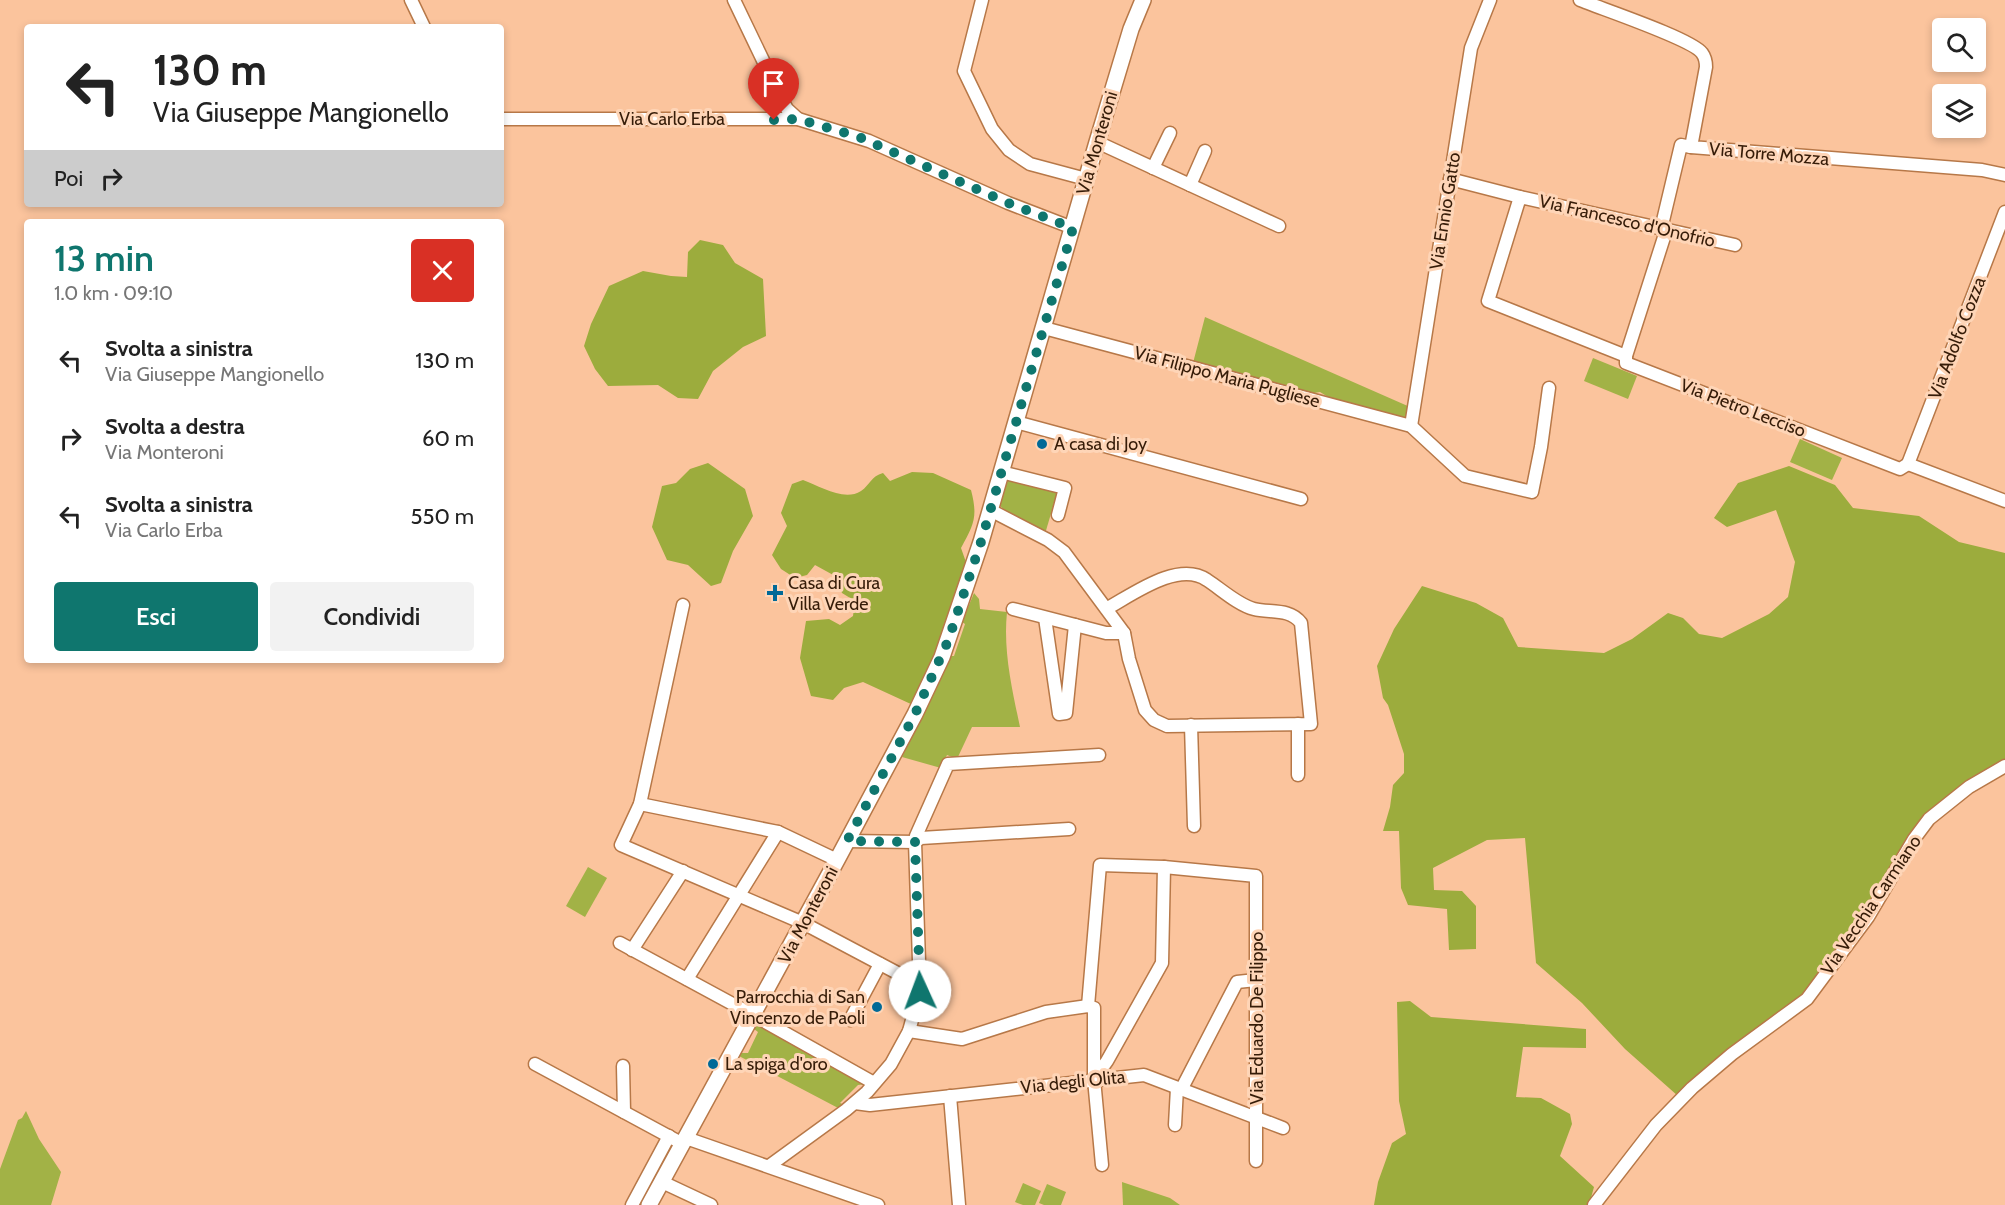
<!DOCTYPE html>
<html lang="it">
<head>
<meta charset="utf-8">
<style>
  :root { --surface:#fff; --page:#f2f2f2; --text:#222; --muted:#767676; --accent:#0f766e }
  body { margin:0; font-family:Cabin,sans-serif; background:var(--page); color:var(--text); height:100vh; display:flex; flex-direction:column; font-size:22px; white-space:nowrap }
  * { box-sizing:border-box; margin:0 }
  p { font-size:20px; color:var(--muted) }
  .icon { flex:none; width:33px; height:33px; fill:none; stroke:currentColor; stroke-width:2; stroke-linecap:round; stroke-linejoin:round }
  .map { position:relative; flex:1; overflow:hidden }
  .drawer { position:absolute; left:24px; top:219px; width:480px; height:444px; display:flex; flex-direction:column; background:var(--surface); border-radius:6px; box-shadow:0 3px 9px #0003 }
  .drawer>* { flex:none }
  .guide { position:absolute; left:24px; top:24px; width:480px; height:183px; border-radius:6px; box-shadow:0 3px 9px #0003; background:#fff; color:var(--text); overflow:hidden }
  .tools { position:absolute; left:1932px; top:18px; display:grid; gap:12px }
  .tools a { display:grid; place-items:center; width:54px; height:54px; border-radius:6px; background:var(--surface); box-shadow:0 3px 9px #0003; font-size:30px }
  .pin { position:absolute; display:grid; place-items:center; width:51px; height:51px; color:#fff; margin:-62px -26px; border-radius:50% 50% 50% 0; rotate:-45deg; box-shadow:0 0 6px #0007 }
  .pin .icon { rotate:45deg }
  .me { position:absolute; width:66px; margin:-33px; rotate:358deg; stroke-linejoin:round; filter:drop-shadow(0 0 4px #0008) }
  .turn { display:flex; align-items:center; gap:21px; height:126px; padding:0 30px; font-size:27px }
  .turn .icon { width:78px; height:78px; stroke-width:2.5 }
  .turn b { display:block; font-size:42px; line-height:51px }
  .then { display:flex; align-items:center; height:57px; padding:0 30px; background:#0003; gap:12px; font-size:22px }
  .round { display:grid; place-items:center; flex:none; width:63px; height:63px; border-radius:6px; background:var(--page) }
  .overview { display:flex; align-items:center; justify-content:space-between; height:102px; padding:0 30px }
  h1 { font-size:36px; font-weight:600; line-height:45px; color:var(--accent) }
  .action { display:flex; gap:12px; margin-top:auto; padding:12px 30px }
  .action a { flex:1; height:69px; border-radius:6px; background:var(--accent); color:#fff; font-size:24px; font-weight:600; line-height:69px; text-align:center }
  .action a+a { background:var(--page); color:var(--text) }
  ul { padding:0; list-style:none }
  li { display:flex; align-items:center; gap:18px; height:78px; padding:0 30px }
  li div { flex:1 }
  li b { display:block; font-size:22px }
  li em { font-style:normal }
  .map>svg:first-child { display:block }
</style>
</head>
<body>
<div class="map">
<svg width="2005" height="1205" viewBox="0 0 2005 1205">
  <rect width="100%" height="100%" fill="#fbc49d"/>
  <!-- green -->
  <g fill="#a2b246">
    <polygon points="1205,317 1410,407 1407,421 1333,400 1320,392 1308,394 1193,363"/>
    <polygon points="1593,358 1637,376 1628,399 1584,381"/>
    <polygon points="1800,439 1842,458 1832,480 1790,462"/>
    <polygon points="1008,480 1057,493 1045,534 1009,514 999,505"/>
    <path d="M974,593L979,599L980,609L1007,612C1003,651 1012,689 1020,727H972L957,759L947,755L941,768L902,757L949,656H954L965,624L962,622Z"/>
    <polygon points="588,867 607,878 585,917 566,906"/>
    <polygon points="756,1024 759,1024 867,1084 858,1085 840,1103 845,1105 840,1109 739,1056 741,1053 748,1053 758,1032 754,1029"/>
    <polygon points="26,1111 39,1139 61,1172 51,1205 0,1205 0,1169 18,1120 22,1118"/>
    <polygon points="1122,1182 1170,1198 1180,1205 1123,1205"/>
    <polygon points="1023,1183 1041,1191 1035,1205 1023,1205 1015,1202"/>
    <polygon points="1047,1184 1066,1192 1061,1205 1044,1205 1039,1203"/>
  </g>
  <!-- forest -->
  <g fill="#9cac3d">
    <polygon points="700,240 723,245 735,263 763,279 766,336 743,347 713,371 698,399 678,398 658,385 608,386 595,369 584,346 591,324 609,286 643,271 671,276 687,277 688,252"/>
    <polygon points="708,463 745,489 753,516 733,551 721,583 711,586 688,565 667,560 652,527 662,486 676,483 690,469"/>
    <polygon points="1789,466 1835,485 1853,508 1919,516 1959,542 2005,553 2005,763 1925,816 1864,918 1806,998 1678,1096 1625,1049 1582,1003 1536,963 1525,838 1487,840 1433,868 1434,890 1462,891 1476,906 1476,949 1449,950 1447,909 1408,905 1401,888 1399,831 1383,831 1390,807 1393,785 1404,773 1404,754 1388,705 1383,698 1377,666 1394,629 1422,586 1476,603 1503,618 1518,647 1604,653 1632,639 1668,613 1683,618 1699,634 1722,638 1769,614 1788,597 1795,562 1776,510 1727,527 1714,518 1738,483"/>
    <path d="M912,472L933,473L971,490C978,517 974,524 961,548L967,565L944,635L913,705L863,682L844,688L833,700L811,696L800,658L806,621L829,619L840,625L853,616L855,601L842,593L835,576L815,565L807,575L795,578L781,569L772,555L787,526L781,513L792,484L803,480C820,486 844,502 861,491C870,485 871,476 883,473L890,481Z"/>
    <polygon points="1410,1001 1431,1017 1586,1029 1586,1048 1523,1047 1516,1097 1541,1098 1570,1114 1572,1124 1560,1156 1594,1187 1589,1205 1374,1205 1378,1182 1392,1143 1406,1134 1399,1101 1397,1002"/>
  </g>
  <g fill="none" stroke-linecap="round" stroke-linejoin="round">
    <defs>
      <g id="minor">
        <polyline points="411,0 424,27"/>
        <polyline points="734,0 783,102 787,109 798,119"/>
        <polyline points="982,0 964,71 992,129 1009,150 1030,164 1086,179"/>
        <path d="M1580,0C1602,9 1692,39 1702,53C1705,57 1706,62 1706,67L1691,147L1982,170L2005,175"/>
        <polyline points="501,119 798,119 869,141 1008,203 1073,228"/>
        <polyline points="1097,142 1279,226"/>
        <polyline points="1153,168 1170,133"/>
        <polyline points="1450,179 1520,197"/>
        <polyline points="1190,185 1205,151"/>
        <polyline points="1661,229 1681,145 1691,147"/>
        <polyline points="1735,245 1520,197 1488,301 1626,356 1626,363 1900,469 1908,464"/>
        <polyline points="1044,328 1411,426 1465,476 1532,492 1541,447 1549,388"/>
        <polyline points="1626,356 1666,231"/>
        <polyline points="1016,422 1301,499"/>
        <polyline points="1411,426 1471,48 1490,0"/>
        <polyline points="1908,464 2005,212"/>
        <polyline points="1908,464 2005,501"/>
        <polyline points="1001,472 1065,488 1058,515"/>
        <path d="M990,510L1048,540L1064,552L1124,633L1129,659L1145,710L1154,720L1167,726L1311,724L1301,623C1290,608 1270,613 1254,609C1238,605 1221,589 1207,580C1178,560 1132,595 1106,609"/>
        <polyline points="683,605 640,804 621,845 803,923 920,985"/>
        <polyline points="1013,609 1106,633 1124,633"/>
        <polyline points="1045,618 1059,714 1066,713 1075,625"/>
        <polyline points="1298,724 1298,775"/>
        <polyline points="1191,725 1194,826"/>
        <polyline points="640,804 778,832 837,860"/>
        <polyline points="915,842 916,836 948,764 1099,755"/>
        <polyline points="915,842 921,838 1069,829"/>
        <polyline points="620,943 753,1015 874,1083"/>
        <polyline points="632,950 683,871"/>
        <polyline points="687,979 778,832"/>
        <polyline points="850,1020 880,964"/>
        <polyline points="909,1031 962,1039 1046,1012 1088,1006"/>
        <polyline points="535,1064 683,1144"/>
        <polyline points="623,1066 624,1112"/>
        <polyline points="1094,1079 1107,1061 1162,963 1164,867"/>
        <polyline points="1181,1090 1237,982 1256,980"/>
        <polyline points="950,1096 959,1205"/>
        <polyline points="855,1103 870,1105 1144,1075 1283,1128"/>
        <polyline points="1175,1125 1177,1088"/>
        <polyline points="686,1138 878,1205"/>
        <polyline points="1102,1165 1094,1079 1094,1008 1088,1006 1100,865 1164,867 1256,876 1256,1161"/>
        <polyline points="769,1166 846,1110 867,1092 891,1064 909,1031 920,991 915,842 847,841"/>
        <polyline points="662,1182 711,1205"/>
        <polyline points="632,1205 669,1136"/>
        <polyline points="1594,1205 1656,1125 1692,1088 1732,1054 1807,999 1868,917 1914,839 1929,819 1969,787 2005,766"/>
      </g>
      <polyline id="major" points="649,1205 837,860 915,714 942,657 981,542 1097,142 1131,29 1143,0"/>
    </defs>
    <!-- minor casing -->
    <use href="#minor" stroke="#b77848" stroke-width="15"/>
    <!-- major casing -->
    <use href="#major" stroke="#b77848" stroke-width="18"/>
    <!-- minor -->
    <use href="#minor" stroke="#fff" stroke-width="12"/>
    <!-- major -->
    <use href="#major" stroke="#fff" stroke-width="15"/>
  </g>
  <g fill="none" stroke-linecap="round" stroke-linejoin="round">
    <!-- route -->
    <polyline stroke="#0f766e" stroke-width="10" stroke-dasharray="0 18" points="774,120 798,119 859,137 1008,203 1073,228 981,542 948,641 915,714 847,841 915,842 920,991"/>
  </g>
  <!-- markers -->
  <g fill="#006997" stroke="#fed5b7" stroke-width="2">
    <circle cx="1042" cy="444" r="6"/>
    <path d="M772 584h6v6h6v6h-6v6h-6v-6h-6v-6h6z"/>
    <circle cx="877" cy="1007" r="6"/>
    <circle cx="713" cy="1064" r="6"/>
  </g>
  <g text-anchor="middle" stroke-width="6" stroke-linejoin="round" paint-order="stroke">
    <!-- street labels -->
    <g font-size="18" fill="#361c08" stroke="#fed5b7">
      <text x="672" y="125">Via Carlo Erba</text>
      <text transform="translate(1097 143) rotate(-74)" y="6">Via Monteroni</text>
      <text transform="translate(1769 154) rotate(5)" y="6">Via Torre Mozza</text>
      <text transform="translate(1445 211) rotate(-81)" y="6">Via Ennio Gatto</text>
      <text transform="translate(1627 221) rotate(13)" y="6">Via Francesco d'Onofrio</text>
      <text transform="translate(1957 338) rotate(-69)" y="6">Via Adolfo Cozza</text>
      <text transform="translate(1227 377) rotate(15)" y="6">Via Filippo Maria Pugliese</text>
      <text transform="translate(1743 408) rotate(21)" y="6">Via Pietro Lecciso</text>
      <text transform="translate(1871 905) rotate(-56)" y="6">Via Vecchia Carmiano</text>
      <text transform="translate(808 915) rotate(-62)" y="6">Via Monteroni</text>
      <text transform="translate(1257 1018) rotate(-90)" y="6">Via Eduardo De Filippo</text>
      <text transform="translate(1073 1082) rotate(-6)" y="6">Via degli Olita</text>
    </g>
    <!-- poi labels -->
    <g font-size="18" fill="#361c08" stroke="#fed5b7" text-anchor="start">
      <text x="1054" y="450">A casa di Joy</text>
      <text x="788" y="589">Casa di Cura<tspan x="788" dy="21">Villa Verde</tspan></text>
      <text x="865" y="1003" text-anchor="end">Parrocchia di San<tspan x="865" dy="21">Vincenzo de Paoli</tspan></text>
      <text x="725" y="1070">La spiga d'oro</text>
    </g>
  </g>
</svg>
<div class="tools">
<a><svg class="icon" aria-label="search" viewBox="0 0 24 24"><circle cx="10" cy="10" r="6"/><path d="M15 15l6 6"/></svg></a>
<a><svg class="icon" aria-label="layers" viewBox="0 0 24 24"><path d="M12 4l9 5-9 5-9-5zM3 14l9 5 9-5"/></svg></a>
</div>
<div class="pin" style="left:774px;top:120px;background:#d93025"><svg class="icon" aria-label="arrive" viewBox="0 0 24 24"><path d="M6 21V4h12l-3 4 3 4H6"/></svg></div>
<svg class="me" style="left:920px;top:991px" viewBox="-20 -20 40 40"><circle r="19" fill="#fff"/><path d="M0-13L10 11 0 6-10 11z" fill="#0f766e"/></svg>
<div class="guide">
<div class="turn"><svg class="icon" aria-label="left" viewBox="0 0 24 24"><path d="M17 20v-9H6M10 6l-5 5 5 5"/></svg><div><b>130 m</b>Via Giuseppe Mangionello</div></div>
<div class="then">Poi<svg class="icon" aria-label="right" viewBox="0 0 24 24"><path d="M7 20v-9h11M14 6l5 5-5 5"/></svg></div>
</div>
<section class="drawer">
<div class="overview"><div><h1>13 min</h1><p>1.0 km · 09:10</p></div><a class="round" style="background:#d93025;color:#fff"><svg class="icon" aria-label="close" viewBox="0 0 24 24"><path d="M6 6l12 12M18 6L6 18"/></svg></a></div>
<ul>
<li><svg class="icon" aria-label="left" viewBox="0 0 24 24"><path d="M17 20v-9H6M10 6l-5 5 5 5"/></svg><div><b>Svolta a sinistra</b><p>Via Giuseppe Mangionello</p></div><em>130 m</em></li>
<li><svg class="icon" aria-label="right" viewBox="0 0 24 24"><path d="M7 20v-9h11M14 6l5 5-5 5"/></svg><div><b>Svolta a destra</b><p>Via Monteroni</p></div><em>60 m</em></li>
<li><svg class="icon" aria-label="left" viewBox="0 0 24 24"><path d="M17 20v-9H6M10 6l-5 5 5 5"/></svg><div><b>Svolta a sinistra</b><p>Via Carlo Erba</p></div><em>550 m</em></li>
</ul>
<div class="action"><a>Esci</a><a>Condividi</a></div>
</section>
</div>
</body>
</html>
